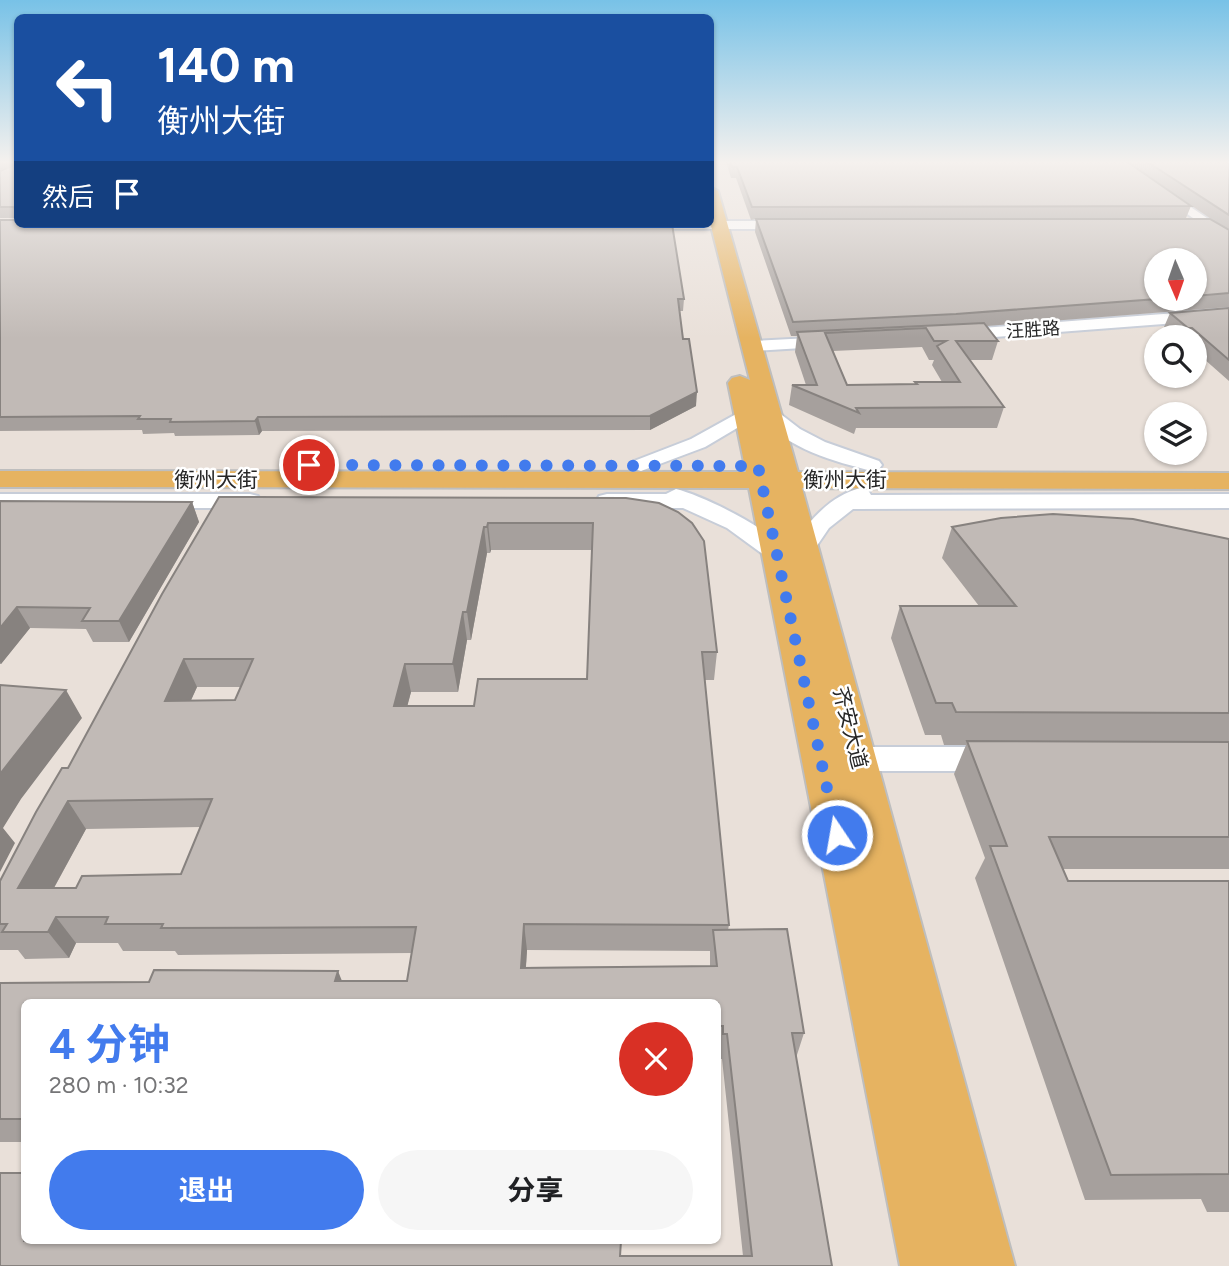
<!DOCTYPE html>
<html lang="zh">
<head>
<meta charset="utf-8">
<style>
  :root { --surface:#fff; --page:#f6f6f6; --text:#202124; --muted:#757577; --accent:#427bed }
  body { margin:0; font-family:Figtree,"Noto Sans SC",sans-serif; background:var(--page); color:var(--text); height:100vh; display:flex; flex-direction:column; font-size:26px; white-space:nowrap }
  * { box-sizing:border-box; margin:0 }
  p { font-size:23px; color:var(--muted) }
  .icon { flex:none; width:38px; height:38px; fill:none; stroke:currentColor; stroke-width:2; stroke-linecap:round; stroke-linejoin:round }
  .map { position:relative; flex:1; overflow:hidden }
  .side { position:absolute; left:21px; top:999px; width:700px; height:245px; display:flex; flex-direction:column; background:var(--surface); border-radius:10px; box-shadow:0 2px 5px #0004 }
  .side>* { flex:none }
  .banner { position:absolute; left:14px; top:14px; width:700px; height:214px; border-radius:10px; box-shadow:0 2px 5px #0004; background:#1a4fa0; color:#fff; overflow:hidden }
  .needle { width:46px; rotate:178deg }
  .controls { position:absolute; left:1144px; top:248px; display:grid; gap:14px }
  .controls a { display:grid; place-items:center; width:63px; height:63px; border-radius:50%; background:var(--surface); box-shadow:0 2px 5px #0004; font-size:35px }
  .pin { position:absolute; display:grid; place-items:center; width:60px; height:60px; color:#fff; margin:-30px; border:4px solid #fff; border-radius:50%; box-shadow:0 2px 7px #0007 }
  .me { position:absolute; width:77px; margin:-38px; rotate:348deg; stroke-linejoin:round; filter:drop-shadow(0 0 5px #0008) }
  .turn { display:flex; align-items:center; gap:24px; height:147px; padding:0 28px; font-size:32px }
  .turn .icon { width:91px; height:91px; stroke-width:2.5 }
  .turn b { display:block; font-size:49px; line-height:60px }
  .then { display:flex; align-items:center; height:66px; padding:0 28px; background:#0003; gap:14px; font-size:26px }
  .round { display:grid; place-items:center; flex:none; width:74px; height:74px; border-radius:37px; background:var(--page) }
  .headline { display:flex; align-items:center; justify-content:space-between; height:119px; padding:0 28px }
  h1 { font-size:42px; font-weight:700; line-height:52px; color:var(--accent) }
  .button { display:flex; gap:14px; margin-top:auto; padding:14px 28px }
  .button a { flex:1; height:80px; border-radius:42px; background:var(--accent); color:#fff; font-size:28px; font-weight:700; line-height:80px; text-align:center }
  .button a+a { background:var(--page); color:var(--text) }
  .map>svg:first-child { display:block }
</style>
</head>
<body>
<div class="map">
<svg width="1229" height="1266" viewBox="0 0 1229 1266">
  <rect width="100%" height="100%" fill="#e9e0d9"/>
  <g fill="none" stroke-linecap="round" stroke-linejoin="round">
    <defs>
      <g id="minor">
        <polygon points="1111,161 1123,161 1229,233 1229,243"/>
        <polygon points="710,221 790,221 797,225 790,229 636,229 629,225 710,224"/>
        <polygon points="1229,309 1229,319 955,340 947,335 955,330"/>
        <polygon points="829,337 837,342 835,346 753,351 744,346 753,341"/>
        <polygon points="747,408 754,410 757,414 754,418 705,447 641,471 634,469 631,465 634,461 691,439"/>
        <path d="M771,410L778,412L800,429L825,442L879,461L882,465L879,469L872,471C835,462 785,448 761,416Z"/>
        <path d="M860,488L868,490L871,495L1229,494V508L853,509L829,528L812,553H796L792,548C807,522 830,496 860,488Z"/>
        <path d="M676,489C704,496 771,529 788,553L784,558H768L727,528L683,508H607L599,506L596,501L599,496L607,494H666Z"/>
        <polygon points="0,494 250,494 258,496 261,501 258,506 250,508 0,508"/>
        <polygon points="858,747 996,747 1007,751 1011,759 1007,767 996,771 858,771 847,767 843,759 847,751"/>
      </g>
      <polygon id="major" points="710,187 718,191 798,472 1229,473 1229,489 802,488 1015,1266 900,1266 749,488 0,487 0,471 746,472 728,383 732,378 740,376 750,380 710,222"/>
    </defs>
    <!-- minor casing -->
    <use href="#minor" stroke="#c7cdd8" stroke-width="4"/>
    <!-- major casing -->
    <use href="#major" stroke="#bebebe" stroke-width="4"/>
    <!-- minor -->
    <use href="#minor" fill="#fff" fill-rule="evenodd"/>
    <!-- major -->
    <use href="#major" fill="#e6b361" fill-rule="evenodd"/>
  </g>
  <!-- wall -->
  <g fill="#a6a09d" fill-rule="evenodd">
    <polygon points="0,161 18,161 18,218 0,218 0,171 16,164 16,163 0,170"/>
    <path d="M726,161H1126L1191,206L1186,218L827,219L1217,223L1126,161H1229V307L987,326L998,341L992,360H970L1004,407L997,428H856L854,434L789,405L792,385H806L795,352L797,336H791L755,232L756,219L751,220L736,178H731ZM1157,261H1195V299H1157ZM922,347L929,360H934L932,365L942,382H915V384L847,385L833,351Z"/>
    <polygon points="0,220 684,299 683,311 680,311 683,339 696,406 650,430 262,431 259,435 175,436 174,433 143,434 142,430 0,431"/>
    <polygon points="1229,308 1229,381 1195,351 1195,338 1176,338 1164,327 1170,313"/>
    <path d="M219,497L626,498L717,652L714,680H705L729,925L728,930L804,1033L796,1058L832,1266L620,1256H743L722,1059H719L718,1051V1003H24V1142H0V982L407,981L412,953L178,955L175,951H123L118,943H76L69,958L25,959L18,950H0V881L68,768ZM491,550H592L587,679L474,706H407L411,692H458L467,640H471L487,553H490ZM197,687H241L235,700H191ZM200,827L181,874L76,888H54L86,829ZM527,950L710,951V966L526,967Z"/>
    <polygon points="0,501 192,502 199,522 129,642 93,642 86,629 30,628 1,664 0,664"/>
    <polygon points="952,527 1229,539 1229,869 1063,869 1068,881 1229,881 1229,1212 1207,1212 1201,1199 1085,1200 975,878 985,858 954,774 966,745 944,745 941,735 925,735 891,638 900,606 979,606 942,558"/>
  </g>
  <!-- shaded-wall -->
  <g fill="#87827f">
    <polygon points="0,161 16,161 17,163 0,170"/>
    <polygon points="697,392 696,406 650,430 650,416"/>
    <polygon points="258,417 262,431 259,435 255,421"/>
    <polygon points="192,502 199,522 129,642 119,621"/>
    <polygon points="488,523 491,550 490,553 487,527"/>
    <polygon points="484,527 487,553 471,640 467,612"/>
    <polygon points="17,607 30,628 1,664 0,662 0,628"/>
    <polygon points="463,612 467,640 458,692 453,664"/>
    <polygon points="184,659 197,687 178,729 165,701"/>
    <polygon points="405,664 411,692 400,734 394,706"/>
    <polygon points="66,690 82,718 21,799 3,828 15,843 0,872 0,774"/>
    <polygon points="68,801 86,829 39,915 18,888"/>
    <polygon points="56,917 76,943 69,958 48,932"/>
    <polygon points="524,924 527,950 524,993 521,968"/>
    <polygon points="338,971 348,996 335,981"/>
  </g>
  <!-- building -->
  <g fill="#c1bab6" stroke="#87827f" stroke-width="2" fill-rule="evenodd">
    <polygon points="16,161 18,161 18,210 13,207 0,207 0,171 16,164"/>
    <polygon points="730,161 1126,161 1191,206 752,207 737,167 732,167"/>
    <polygon points="1146,161 1229,161 1229,215"/>
    <polygon points="756,219 1210,219 1229,230 1229,293 1195,296 1195,261 1157,261 1157,299 956,314 793,322"/>
    <polygon points="0,220 18,220 18,224 672,224 684,299 678,299 683,339 689,339 697,392 650,416 258,417 255,421 170,422 171,419 138,419 140,416 0,417"/>
    <polygon points="1229,308 1229,360 1192,328 1188,328 1170,313"/>
    <path d="M984,323L998,341H956L1004,407L856,408L859,413L792,385H817L797,332ZM926,328L934,341H946L937,346L960,382H915L917,384L847,385L825,333Z"/>
    <path d="M219,497L626,498L659,503L678,512L692,523L704,541L717,652H702L729,925L524,924L521,968L717,966L713,930L787,929L804,1033H792L832,1266H0V1173H24V1241H621L620,1256H752L727,1034H723V1026H718V1003H24V1119H0V983L149,982L154,970L338,971L335,981H407L416,927L161,928L163,924H105L108,917H56L48,932H2L7,924H0V881L36,812L62,768H68L162,594ZM488,523H593L587,679H478L474,706H394L405,664H453L463,612H467L484,527H487ZM184,659H253L235,700L165,701ZM212,799L181,874L82,876L76,888H18L68,801Z"/>
    <polygon points="0,501 192,502 119,621 82,621 90,608 17,607 0,628"/>
    <polygon points="1053,514 1133,519 1229,539 1229,713 956,712 952,703 936,703 900,606 1016,606 952,527 1001,518"/>
    <polygon points="0,685 66,690 0,774"/>
    <polygon points="967,741 1229,742 1229,837 1049,837 1068,881 1229,881 1229,1174 1111,1175 990,846 1007,846"/>
  </g>
  <!-- sky -->
  <linearGradient id="sky" x2="0" y2="1"><stop stop-color="#78c2e7"/><stop offset="0.48" stop-color="#f5f1ee"/><stop offset="1" stop-color="#f5f1ee" stop-opacity="0"/></linearGradient>
  <rect width="1229" height="338" fill="url(#sky)"/>
  <g fill="none" stroke-linecap="round" stroke-linejoin="round">
    <!-- route -->
    <polyline stroke="#427bed" stroke-width="12" stroke-dasharray="0 21.6" points="309,465 758,466 837,835"/>
  </g>
  <g text-anchor="middle" stroke-width="5" stroke-linejoin="round" paint-order="stroke">
    <!-- far-street labels -->
    <g font-size="18" fill="#272727" stroke="#fff">
      <text transform="translate(1033 330) rotate(-4)" y="6">汪胜路</text>
    </g>
    <!-- street labels -->
    <g font-size="21" fill="#272727" stroke="#fff">
      <text x="216" y="487">衡州大街</text>
      <text x="845" y="487">衡州大街</text>
      <text transform="translate(850 728) rotate(76)" y="7">齐安大道</text>
    </g>
  </g>
</svg>
<div class="controls">
<a><svg class="needle" viewBox="-14 -14 28 28"><path d="M0-13l5 13h-10z" fill="#e53935"/><path d="M0 13l5-13h-10z" fill="#757577"/></svg></a>
<a><svg class="icon" aria-label="search" viewBox="0 0 24 24"><circle cx="10" cy="10" r="6"/><path d="M15 15l6 6"/></svg></a>
<a><svg class="icon" aria-label="layers" viewBox="0 0 24 24"><path d="M12 4l9 5-9 5-9-5zM3 14l9 5 9-5"/></svg></a>
</div>
<div class="pin" style="left:309px;top:465px;background:#d93025"><svg class="icon" aria-label="arrive" viewBox="0 0 24 24"><path d="M6 21V4h12l-3 4 3 4H6"/></svg></div>
<svg class="me" style="left:837px;top:835px" viewBox="-20 -20 40 40"><circle r="17" fill="#427bed" stroke="#fff" stroke-width="3"/><path d="M0-11L8 9 0 5-8 9z" fill="#fff"/></svg>
<div class="banner">
<div class="turn"><svg class="icon" aria-label="left" viewBox="0 0 24 24"><path d="M17 20v-9H6M10 6l-5 5 5 5"/></svg><div><b>140 m</b>衡州大街</div></div>
<div class="then">然后<svg class="icon" aria-label="arrive" viewBox="0 0 24 24"><path d="M6 21V4h12l-3 4 3 4H6"/></svg></div>
</div>
<section class="side">
<div class="headline"><div><h1>4 分钟</h1><p>280 m · 10:32</p></div><a class="round" style="background:#d93025;color:#fff"><svg class="icon" aria-label="close" viewBox="0 0 24 24"><path d="M6 6l12 12M18 6L6 18"/></svg></a></div>
<div class="button"><a>退出</a><a>分享</a></div>
</section>
</div>
</body>
</html>
